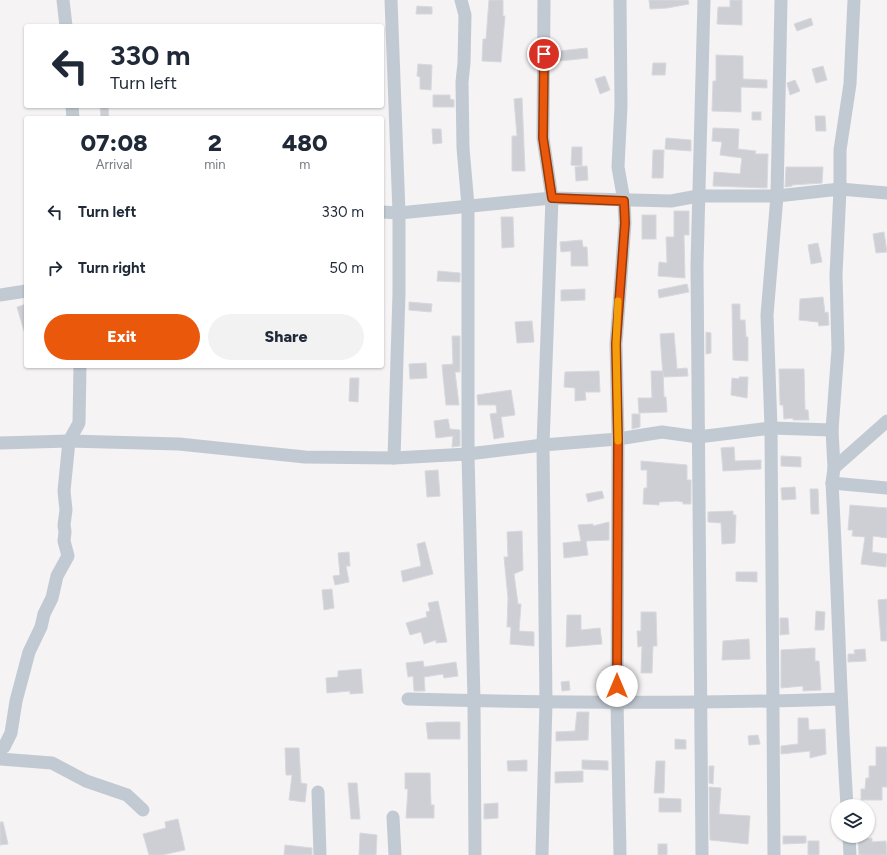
<!DOCTYPE html>
<html lang="en">
<head>
<meta charset="utf-8">
<style>
  :root { --surface:#fff; --page:#f2f2f3; --text:#1f2937; --muted:#747a83; --accent:#ea580c }
  body { margin:0; font-family:Figtree,sans-serif; background:var(--page); color:var(--text); height:100vh; display:flex; flex-direction:column; font-size:15px; white-space:nowrap }
  * { box-sizing:border-box; margin:0 }
  p { font-size:13px; color:var(--muted) }
  .icon { flex:none; width:22px; height:22px; fill:none; stroke:currentColor; stroke-width:2; stroke-linecap:round; stroke-linejoin:round }
  .map { position:relative; flex:1; overflow:hidden }
  .sheet { position:absolute; left:24px; top:116px; width:360px; height:252px; display:flex; flex-direction:column; background:var(--surface); border-radius:4px; box-shadow:0 1px 3px #0004 }
  .sheet>* { flex:none }
  .hud { position:absolute; left:24px; top:24px; width:360px; height:84px; border-radius:4px; box-shadow:0 1px 3px #0004; background:#fff; color:var(--text); overflow:hidden }
  .fabs { position:absolute; left:831px; top:799px; display:grid; gap:8px }
  .fabs a { display:grid; place-items:center; width:44px; height:44px; border-radius:50%; background:var(--surface); box-shadow:0 1px 3px #0004; font-size:20px }
  .pin { position:absolute; display:grid; place-items:center; width:34px; height:34px; color:#fff; margin:-17px; border:2px solid #fff; border-radius:50%; box-shadow:0 1px 4px #0007 }
  .me { position:absolute; width:44px; margin:-22px; rotate:0deg; stroke-linejoin:round; filter:drop-shadow(0 0 3px #0008) }
  .turn { display:flex; align-items:center; gap:14px; height:84px; padding:0 20px; font-size:18px }
  .turn .icon { width:52px; height:52px; stroke-width:2.5 }
  .turn b { display:block; font-size:28px; line-height:34px }
  .eta { display:flex; justify-content:space-evenly; align-items:center; height:68px; text-align:center }
  .eta b { font-size:24px; font-weight:800; line-height:28px }
  .cta { display:flex; gap:8px; margin-top:auto; padding:8px 20px }
  .cta a { flex:1; height:46px; border-radius:24px; background:var(--accent); color:#fff; font-size:16px; font-weight:800; line-height:46px; text-align:center }
  .cta a+a { background:var(--page); color:var(--text) }
  ul { padding:0; list-style:none }
  li { display:flex; align-items:center; gap:12px; height:56px; padding:0 20px }
  li div { flex:1 }
  li b { display:block; font-size:15px }
  li em { font-style:normal }
  .map>svg:first-child { display:block }
</style>
</head>
<body>
<div class="map">
<svg width="887" height="855" viewBox="0 0 887 855">
  <rect width="100%" height="100%" fill="#f5f3f3"/>
  <!-- building -->
  <g fill="#cdcfd5" stroke="#d7d9de">
    <polygon points="489,0 503,0 503,16 505,16 501,62 482,61 483,39 486,39"/>
    <polygon points="649,0 688,0 689,4 667,8 650,9"/>
    <polygon points="730,0 742,0 742,25 717,24 718,7 730,7"/>
    <polygon points="417,6 432,7 432,14 416,14"/>
    <polygon points="811,18 813,25 797,31 794,24"/>
    <polygon points="587,48 588,58 560,61 559,51"/>
    <polygon points="716,55 743,56 743,79 767,80 767,88 741,87 741,112 712,111 713,81 716,81"/>
    <polygon points="653,63 666,63 665,75 652,75"/>
    <polygon points="418,64 432,65 431,90 420,89 420,77 417,76"/>
    <polygon points="823,66 827,80 816,83 812,69"/>
    <polygon points="605,76 610,90 600,94 595,79"/>
    <polygon points="795,80 800,91 790,95 787,83"/>
    <polygon points="433,95 450,95 450,99 454,100 454,107 433,107"/>
    <polygon points="522,98 525,171 512,171 512,136 517,136 514,99"/>
    <polygon points="100,106 108,106 109,118 101,118"/>
    <rect x="752" y="112" width="9" height="8"/>
    <polygon points="815,116 825,116 826,131 816,131"/>
    <polygon points="713,128 739,129 738,149 756,151 755,154 768,154 767,188 713,186 714,172 740,174 742,158 720,155 722,142 712,141"/>
    <polygon points="432,129 441,129 442,143 433,144"/>
    <polygon points="666,138 691,140 691,151 665,149"/>
    <polygon points="572,147 582,147 582,166 571,165"/>
    <polygon points="653,150 664,150 663,178 652,178"/>
    <polygon points="587,166 588,180 576,181 575,167"/>
    <polygon points="786,167 823,167 822,183 792,185 792,186 785,187"/>
    <polygon points="674,211 689,211 689,235 684,235 685,278 658,276 659,262 667,263 666,237 674,237"/>
    <rect x="642" y="215" width="14" height="24"/>
    <polygon points="501,217 513,217 514,247 502,248"/>
    <polygon points="884,232 887,252 876,253 873,234"/>
    <polygon points="582,240 583,247 587,247 588,266 571,266 571,251 561,252 560,242"/>
    <polygon points="818,243 822,262 811,264 808,245"/>
    <polygon points="438,271 460,273 460,282 437,281"/>
    <polygon points="687,284 689,292 659,298 658,290"/>
    <polygon points="585,289 585,300 561,301 561,290"/>
    <polygon points="823,297 825,313 828,312 829,325 819,326 818,322 799,320 800,299"/>
    <polygon points="409,302 432,304 431,312 409,310"/>
    <polygon points="26,304 26,331 24,331 17,307"/>
    <polygon points="732,304 740,304 740,320 745,320 746,337 748,337 748,361 733,360"/>
    <polygon points="532,321 534,342 517,343 515,322"/>
    <polygon points="706,332 711,333 711,353 706,354"/>
    <polygon points="674,333 677,369 687,368 688,376 663,377 660,334"/>
    <polygon points="452,336 460,336 460,372 455,372 459,405 446,405 442,365 453,364"/>
    <polygon points="426,363 427,378 410,379 409,364"/>
    <polygon points="779,369 804,369 805,410 808,410 809,420 793,420 793,418 784,419 783,405 780,405"/>
    <polygon points="599,371 600,392 585,392 586,400 575,401 575,388 564,387 565,372"/>
    <polygon points="651,371 663,371 664,397 666,397 667,412 639,413 638,398 652,398"/>
    <polygon points="739,377 748,377 747,398 731,395 732,378 739,379"/>
    <polygon points="350,378 359,378 358,402 349,401"/>
    <polygon points="511,390 515,415 501,417 504,437 494,439 490,414 497,413 496,405 478,405 477,395"/>
    <polygon points="632,414 640,414 640,427 632,429"/>
    <polygon points="448,419 450,429 460,430 460,446 452,447 453,436 436,438 434,421"/>
    <polygon points="734,447 735,461 761,460 761,469 723,471 721,448"/>
    <polygon points="781,456 801,457 801,467 781,466"/>
    <polygon points="641,461 687,465 687,480 691,480 691,504 683,504 683,502 677,501 659,502 659,505 643,504 644,488 647,488 647,470 641,470"/>
    <polygon points="438,470 440,496 427,497 425,471"/>
    <polygon points="795,487 796,499 782,500 781,488"/>
    <polygon points="810,489 818,489 819,514 811,514"/>
    <polygon points="602,491 604,498 588,502 586,494"/>
    <polygon points="850,505 887,508 887,538 873,536 872,552 887,554 886,567 861,564 865,537 852,536 853,530 848,530"/>
    <polygon points="733,511 733,515 736,515 735,543 722,544 721,523 708,522 708,512"/>
    <polygon points="609,522 609,540 586,541 588,555 564,558 563,543 581,541 578,525 593,524 593,526"/>
    <polygon points="522,531 523,570 514,574 518,604 521,604 519,631 534,632 534,646 510,644 511,627 507,627 508,598 504,557 508,557 507,532"/>
    <polygon points="425,542 433,574 403,582 401,571 421,566 417,544"/>
    <polygon points="349,552 350,566 346,566 349,582 335,585 333,576 340,575 338,553"/>
    <polygon points="736,572 757,572 757,582 736,581"/>
    <polygon points="332,589 334,608 324,610 322,590"/>
    <polygon points="887,599 887,641 881,641 878,600"/>
    <polygon points="438,601 447,642 436,643 436,640 424,644 421,632 410,635 406,623 427,617 426,612 430,611 428,603"/>
    <polygon points="816,611 825,612 824,630 815,630"/>
    <polygon points="641,612 656,612 657,646 653,646 652,673 641,673 642,646 638,647 637,631 641,631"/>
    <polygon points="567,615 581,615 581,630 600,628 602,644 566,647"/>
    <polygon points="780,618 788,618 789,634 780,635"/>
    <polygon points="749,639 750,659 722,660 723,641"/>
    <polygon points="815,648 815,661 819,661 821,690 803,691 803,686 781,688 781,650"/>
    <polygon points="865,649 866,661 848,662 848,654 855,654 854,650"/>
    <polygon points="423,661 424,667 456,662 458,676 444,678 443,674 424,677 425,691 414,691 413,676 408,677 406,663"/>
    <polygon points="361,669 363,693 350,694 350,691 327,693 326,678 338,677 338,671"/>
    <polygon points="569,681 570,690 562,691 561,682"/>
    <polygon points="577,712 589,712 588,740 556,741 556,732 575,731"/>
    <polygon points="798,718 808,718 809,730 825,729 826,754 810,758 810,751 781,754 781,746 798,744"/>
    <polygon points="436,722 460,722 460,739 428,739 426,723"/>
    <polygon points="758,735 760,744 749,745 748,736"/>
    <polygon points="675,739 686,740 686,749 675,749"/>
    <polygon points="876,747 887,747 887,787 882,787 882,800 861,800 861,789 865,789 866,778 869,778 869,766 876,766"/>
    <polygon points="285,748 299,748 301,783 307,784 305,802 289,800 292,775 286,775"/>
    <polygon points="527,760 527,771 508,771 507,761"/>
    <polygon points="582,760 608,761 608,770 582,769"/>
    <polygon points="656,761 665,761 664,793 654,793"/>
    <polygon points="709,766 714,766 713,784 709,783"/>
    <polygon points="583,771 583,782 555,783 555,772"/>
    <polygon points="405,773 430,773 431,805 434,805 434,818 406,818 408,789 405,789"/>
    <polygon points="348,783 357,783 360,819 351,819"/>
    <polygon points="709,787 721,788 719,814 750,816 748,844 710,840"/>
    <polygon points="659,798 681,799 681,812 659,812"/>
    <polygon points="498,803 498,818 484,819 484,804"/>
    <polygon points="178,819 185,850 162,855 149,855 143,834 166,828 165,822"/>
    <polygon points="0,822 3,822 8,844 0,845"/>
    <polygon points="360,833 377,835 376,855 359,855"/>
    <polygon points="783,836 806,836 806,843 783,844"/>
    <polygon points="872,838 872,842 886,841 887,855 859,855 858,840"/>
    <rect x="808" y="841" width="11" height="14"/>
    <rect x="658" y="844" width="9" height="11"/>
    <polygon points="285,845 312,848 312,855 284,855"/>
  </g>
  <g fill="none" stroke-linecap="round" stroke-linejoin="round">
    <!-- minor -->
    <g stroke="#c1cad2" stroke-width="13">
      <polyline points="63,0 66,26"/>
      <polyline points="391,0 399,213 399,293 394,458"/>
      <polyline points="461,0 465,15 464,63 462,82 463,148 468,206 468,454 543,445 618,439 662,432 698,437 771,428 832,430"/>
      <polyline points="72,106 73,118"/>
      <polyline points="382,212 399,213 552,198 671,201 698,196 777,196 840,189 887,193"/>
      <polyline points="0,295 26,291"/>
      <polyline points="0,443 69,441 179,444 305,457 394,458 468,454 474,700 475,855"/>
      <polyline points="834,468 887,421"/>
      <polyline points="832,483 887,488"/>
      <path d="M408,699C552,703 697,704 840,699"/>
      <polyline points="0,749 4,747 11,733 16,701 29,652 41,627 44,614 52,598 57,576 68,556 64,541 65,532 64,525 66,510 64,491 69,441 79,423 80,366"/>
      <polyline points="0,759 52,763 86,781 127,795 143,810"/>
      <polyline points="318,792 320,855"/>
      <path d="M847,806C840,698 838,590 832,483L834,468L832,430L838,349L836,275L840,189V150L850,84L854,0"/>
      <polyline points="393,817 395,855"/>
      <polyline points="849,836 850,855"/>
      <polyline points="542,855 546,702 543,445 552,198 543,138 544,0"/>
      <polyline points="620,855 617,701 618,439 616,344 625,223 624,201 618,167 621,106 620,0"/>
      <polyline points="702,855 697,265 704,0"/>
      <polyline points="774,855 771,428 767,315 777,196 781,0"/>
    </g>
  </g>
  <g fill="none" stroke-linecap="round" stroke-linejoin="round">
    <defs>
      <polyline id="route" points="544,54 543,138 552,198 624,201 625,223 616,344 618,439 617,686"/>
    </defs>
    <!-- route casing -->
    <use href="#route" stroke="#983908" stroke-width="10"/>
    <!-- route -->
    <use href="#route" stroke="#ea580c" stroke-width="7"/>
    <!-- slow -->
    <polyline stroke="#f59e0b" stroke-width="7" points="618,441 616,344 618,301"/>
  </g>
</svg>
<div class="fabs">
<a><svg class="icon" aria-label="layers" viewBox="0 0 24 24"><path d="M12 4l9 5-9 5-9-5zM3 14l9 5 9-5"/></svg></a>
</div>
<div class="pin" style="left:544px;top:54px;background:#d93025"><svg class="icon" aria-label="arrive" viewBox="0 0 24 24"><path d="M6 21V4h12l-3 4 3 4H6"/></svg></div>
<svg class="me" style="left:617px;top:686px" viewBox="-20 -20 40 40"><circle r="19" fill="#fff"/><path d="M0-13L10 11 0 6-10 11z" fill="#ea580c"/></svg>
<div class="hud">
<div class="turn"><svg class="icon" aria-label="left" viewBox="0 0 24 24"><path d="M17 20v-9H6M10 6l-5 5 5 5"/></svg><div><b>330 m</b>Turn left</div></div>
</div>
<section class="sheet">
<div class="eta">
<div><b>07:08</b><p>Arrival</p></div>
<div><b>2</b><p>min</p></div>
<div><b>480</b><p>m</p></div>
</div>
<ul>
<li><svg class="icon" aria-label="left" viewBox="0 0 24 24"><path d="M17 20v-9H6M10 6l-5 5 5 5"/></svg><div><b>Turn left</b></div><em>330 m</em></li>
<li><svg class="icon" aria-label="right" viewBox="0 0 24 24"><path d="M7 20v-9h11M14 6l5 5-5 5"/></svg><div><b>Turn right</b></div><em>50 m</em></li>
</ul>
<div class="cta"><a>Exit</a><a>Share</a></div>
</section>
</div>
</body>
</html>
